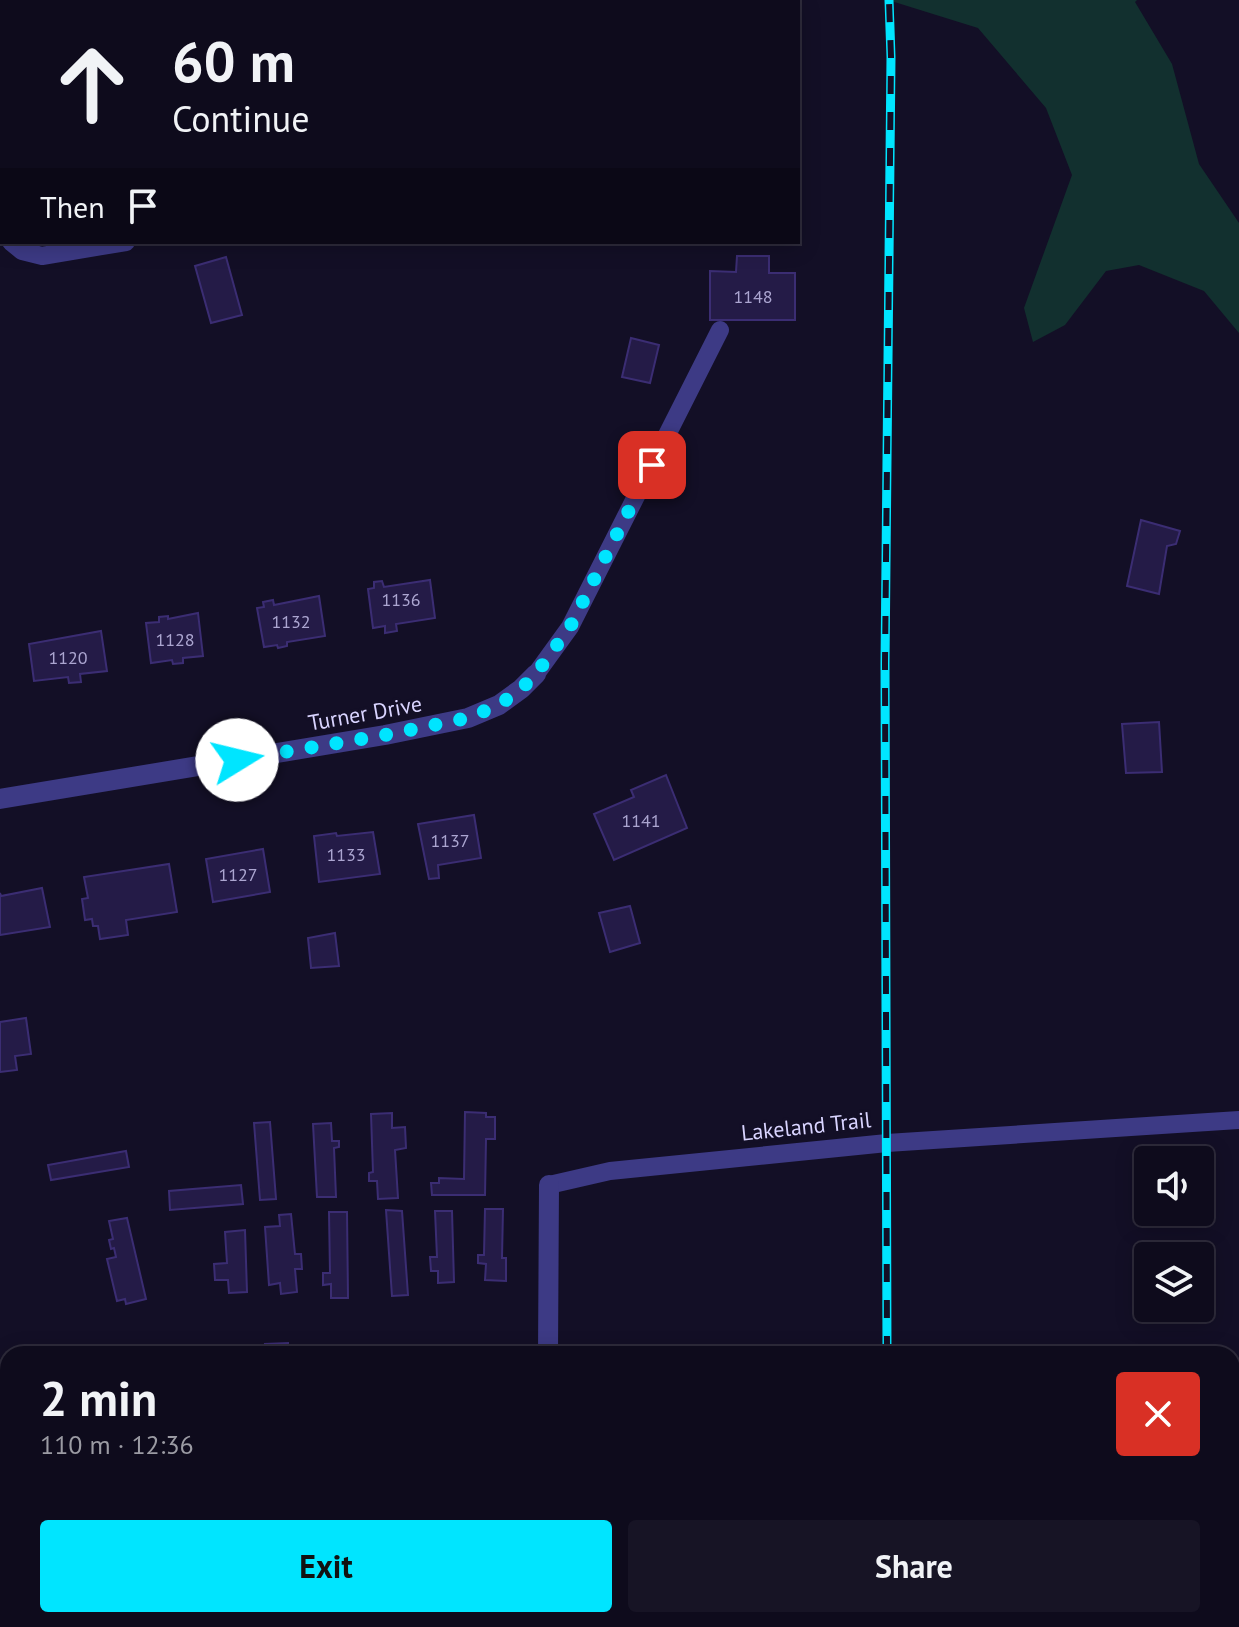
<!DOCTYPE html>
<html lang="en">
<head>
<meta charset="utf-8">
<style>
  :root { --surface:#0e0b1c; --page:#171425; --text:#f1f3f6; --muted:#9b9ba3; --line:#2e2b3b; --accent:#00e5ff }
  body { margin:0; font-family:"PT Sans",sans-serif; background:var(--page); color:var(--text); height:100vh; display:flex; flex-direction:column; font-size:30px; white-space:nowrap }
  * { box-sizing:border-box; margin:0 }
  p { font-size:26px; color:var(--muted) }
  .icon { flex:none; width:44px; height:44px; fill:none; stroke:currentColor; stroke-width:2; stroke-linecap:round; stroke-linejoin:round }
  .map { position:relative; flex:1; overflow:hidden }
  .panel { position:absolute; left:0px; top:1346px; width:1240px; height:282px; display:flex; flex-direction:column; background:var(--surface); border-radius:24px 24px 0 0; box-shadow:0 4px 20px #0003,0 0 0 2px var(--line) }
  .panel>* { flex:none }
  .guide { position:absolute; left:0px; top:0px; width:800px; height:244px; box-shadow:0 4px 20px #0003,0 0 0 2px var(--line); background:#0e0b1c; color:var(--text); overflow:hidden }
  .tools { position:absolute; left:1134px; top:1146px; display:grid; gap:16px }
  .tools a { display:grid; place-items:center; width:80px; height:80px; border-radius:8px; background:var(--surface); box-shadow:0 4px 20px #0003,0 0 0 2px var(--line); font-size:40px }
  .pin { position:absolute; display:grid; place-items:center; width:68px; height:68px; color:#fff; margin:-34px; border-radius:16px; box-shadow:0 4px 12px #0006 }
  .me { position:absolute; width:88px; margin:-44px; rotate:81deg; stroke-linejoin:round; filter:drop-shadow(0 0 6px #0008) }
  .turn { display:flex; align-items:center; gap:28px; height:168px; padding:0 40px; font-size:36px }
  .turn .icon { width:104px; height:104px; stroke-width:2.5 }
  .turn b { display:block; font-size:56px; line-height:68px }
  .then { display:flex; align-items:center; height:76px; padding:0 40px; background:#0003; gap:16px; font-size:30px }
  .round { display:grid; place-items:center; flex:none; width:84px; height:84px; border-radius:8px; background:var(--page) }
  .summary { display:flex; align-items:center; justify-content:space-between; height:136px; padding:0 40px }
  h1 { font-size:48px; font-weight:600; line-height:60px }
  .action { display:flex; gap:16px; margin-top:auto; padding:16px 40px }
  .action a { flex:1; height:92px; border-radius:8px; background:var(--accent); color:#111; font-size:32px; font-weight:600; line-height:92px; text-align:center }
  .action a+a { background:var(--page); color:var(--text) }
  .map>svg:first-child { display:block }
</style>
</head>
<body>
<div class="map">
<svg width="1239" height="1627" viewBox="0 0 1239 1627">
  <rect width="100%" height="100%" fill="#130f26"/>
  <!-- green -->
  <g fill="#12302f">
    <polygon points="467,0 607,0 605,2 467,2"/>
    <polygon points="888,0 1137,0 1135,2 1172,64 1199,164 1239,223 1239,333 1204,291 1139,265 1106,271 1065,325 1033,342 1024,308 1072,175 1046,108 978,28"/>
  </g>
  <!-- water -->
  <path fill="#0c2248" d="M0,1478H8V1620H115C85,1627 31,1627 0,1625Z"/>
  <!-- building -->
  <g fill="#241b47" stroke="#3b2d73" stroke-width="2">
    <polygon points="737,256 769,256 769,273 795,273 795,320 710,320 710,271 736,272"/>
    <polygon points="226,257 242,315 211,323 195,266"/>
    <polygon points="631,338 659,345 650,383 622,377"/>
    <polygon points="1141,520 1180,531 1176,544 1167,546 1159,594 1127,586"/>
    <polygon points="430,580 435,618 396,624 397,631 385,633 385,626 373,628 368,589 374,588 374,582 382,581 384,587"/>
    <polygon points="319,596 325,636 287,642 287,646 278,648 277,645 264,647 257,608 264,607 263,602 273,600 274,605"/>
    <polygon points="198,613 203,656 183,658 183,663 173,664 172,660 151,663 146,623 159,622 159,617 168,616 168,619"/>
    <polygon points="101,631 107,671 80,674 81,682 69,683 68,677 34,681 29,644"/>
    <polygon points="1159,722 1162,772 1126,773 1122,724"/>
    <polygon points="666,775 687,828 614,860 594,814 634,797 631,790"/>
    <polygon points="474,815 481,858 438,865 439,878 429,879 418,824"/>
    <polygon points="373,832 380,874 319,882 314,836 336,833 337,836"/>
    <polygon points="263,849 270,892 213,902 206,859"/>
    <polygon points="169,864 177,912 126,920 128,935 100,939 98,926 93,926 92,919 85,920 82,899 88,898 84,877"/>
    <polygon points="42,888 50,927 0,935 0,893 1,896"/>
    <polygon points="630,906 640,943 610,952 599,913"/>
    <polygon points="335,933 339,966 311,968 308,938"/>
    <polygon points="26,1018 31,1054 15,1056 17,1070 0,1072 0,1022"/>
    <polygon points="465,1112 486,1113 486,1117 495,1117 495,1139 486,1139 485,1195 432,1195 431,1183 439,1183 439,1178 464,1179"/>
    <polygon points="392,1113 392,1128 405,1127 406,1148 395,1150 398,1198 378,1199 377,1181 369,1181 369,1173 373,1172 371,1114"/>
    <polygon points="270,1122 276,1199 260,1200 254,1123"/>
    <polygon points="331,1123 332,1141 339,1141 339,1147 334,1148 336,1197 317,1197 313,1124"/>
    <polygon points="126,1151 129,1167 51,1180 48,1165"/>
    <polygon points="241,1185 243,1204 170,1210 169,1191"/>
    <polygon points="485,1209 503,1209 502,1258 506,1258 506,1281 485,1280 486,1264 478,1263 478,1255 484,1255"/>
    <polygon points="386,1210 402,1211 408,1295 392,1296"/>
    <polygon points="435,1211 452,1211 454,1282 438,1283 438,1271 431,1271 430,1257 437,1257"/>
    <polygon points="329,1212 347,1212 348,1298 331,1298 331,1284 323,1285 323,1273 330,1273"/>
    <polygon points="291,1214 295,1254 301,1254 302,1269 295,1269 297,1292 281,1294 280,1283 269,1285 265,1227 280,1226 279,1215"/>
    <polygon points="127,1218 146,1299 126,1304 125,1299 117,1301 107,1259 116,1257 114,1248 111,1249 109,1240 113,1239 109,1221"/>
    <polygon points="245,1230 247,1292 229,1293 228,1280 215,1280 214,1264 227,1263 225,1232"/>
    <polygon points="288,1343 288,1354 266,1354 265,1344"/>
    <polygon points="333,1345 334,1354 314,1354 314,1346"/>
  </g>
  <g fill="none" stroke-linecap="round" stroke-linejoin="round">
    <!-- lane -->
    <g stroke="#3d3a85" stroke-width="18">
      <polyline points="0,228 2,231"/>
      <polyline points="11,242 22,251 42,256 126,242"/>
      <polyline points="536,674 570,627 720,330"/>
      <polyline points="549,1185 610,1171 887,1143 1239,1120"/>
      <polyline points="519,1620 523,1627"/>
    </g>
    <!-- street -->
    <g stroke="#3d3a85" stroke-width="20">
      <polyline points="0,72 2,72"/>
      <polyline points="0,799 385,735 468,718 499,705 521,689 536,674"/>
      <polyline points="548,1354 549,1185"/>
      <polyline points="354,1627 390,1620"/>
    </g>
    <defs>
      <g id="rail">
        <polyline points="887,1354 885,663 891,57 889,0"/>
        <polyline points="887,1627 887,1620"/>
      </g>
    </defs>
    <!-- rail casing -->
    <use href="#rail" stroke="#00e5ff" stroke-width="9"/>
    <!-- rail -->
    <use href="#rail" stroke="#130f26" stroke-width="6" stroke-dasharray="18" stroke-linecap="butt"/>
  </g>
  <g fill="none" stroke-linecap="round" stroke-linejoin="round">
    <!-- route -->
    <polyline stroke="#00e5ff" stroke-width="14" stroke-dasharray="0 25.2" points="237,760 385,735 468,718 499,705 521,689 536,674 570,627 652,465"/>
  </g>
  <g text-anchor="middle" stroke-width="6" stroke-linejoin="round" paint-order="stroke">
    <!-- number labels -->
    <g font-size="18" fill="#aca6d1">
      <text x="753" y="303">1148</text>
      <text x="401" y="606">1136</text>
      <text x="291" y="628">1132</text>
      <text x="175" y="646">1128</text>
      <text x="68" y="664">1120</text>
      <text x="641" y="827">1141</text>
      <text x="450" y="847">1137</text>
      <text x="346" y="861">1133</text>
      <text x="238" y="881">1127</text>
    </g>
    <!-- street labels -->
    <g font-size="22" fill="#d9d4ff" stroke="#130f26">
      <text transform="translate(365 713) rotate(-10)" y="8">Turner Drive</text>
      <text transform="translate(806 1126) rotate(-6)" y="8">Lakeland Trail</text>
    </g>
  </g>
</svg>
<div class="tools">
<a><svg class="icon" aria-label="sound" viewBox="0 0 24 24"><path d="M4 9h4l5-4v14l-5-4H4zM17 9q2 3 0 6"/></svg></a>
<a><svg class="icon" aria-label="layers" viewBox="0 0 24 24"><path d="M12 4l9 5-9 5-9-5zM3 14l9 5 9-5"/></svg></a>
</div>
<div class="pin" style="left:652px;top:465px;background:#d93025"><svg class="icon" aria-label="arrive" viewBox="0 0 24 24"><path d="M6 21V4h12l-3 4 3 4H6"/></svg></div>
<svg class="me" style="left:237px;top:760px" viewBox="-20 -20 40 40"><circle r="19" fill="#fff"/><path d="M0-13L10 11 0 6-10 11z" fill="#00e5ff"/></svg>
<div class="guide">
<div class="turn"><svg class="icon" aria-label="ahead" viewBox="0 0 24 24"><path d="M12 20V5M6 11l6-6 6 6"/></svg><div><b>60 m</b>Continue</div></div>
<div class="then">Then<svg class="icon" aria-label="arrive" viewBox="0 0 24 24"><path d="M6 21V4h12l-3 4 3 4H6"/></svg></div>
</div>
<section class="panel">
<div class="summary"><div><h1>2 min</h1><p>110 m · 12:36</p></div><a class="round" style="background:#d93025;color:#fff"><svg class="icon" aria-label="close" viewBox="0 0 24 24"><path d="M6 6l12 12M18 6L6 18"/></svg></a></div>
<div class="action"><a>Exit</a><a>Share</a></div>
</section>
</div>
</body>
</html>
